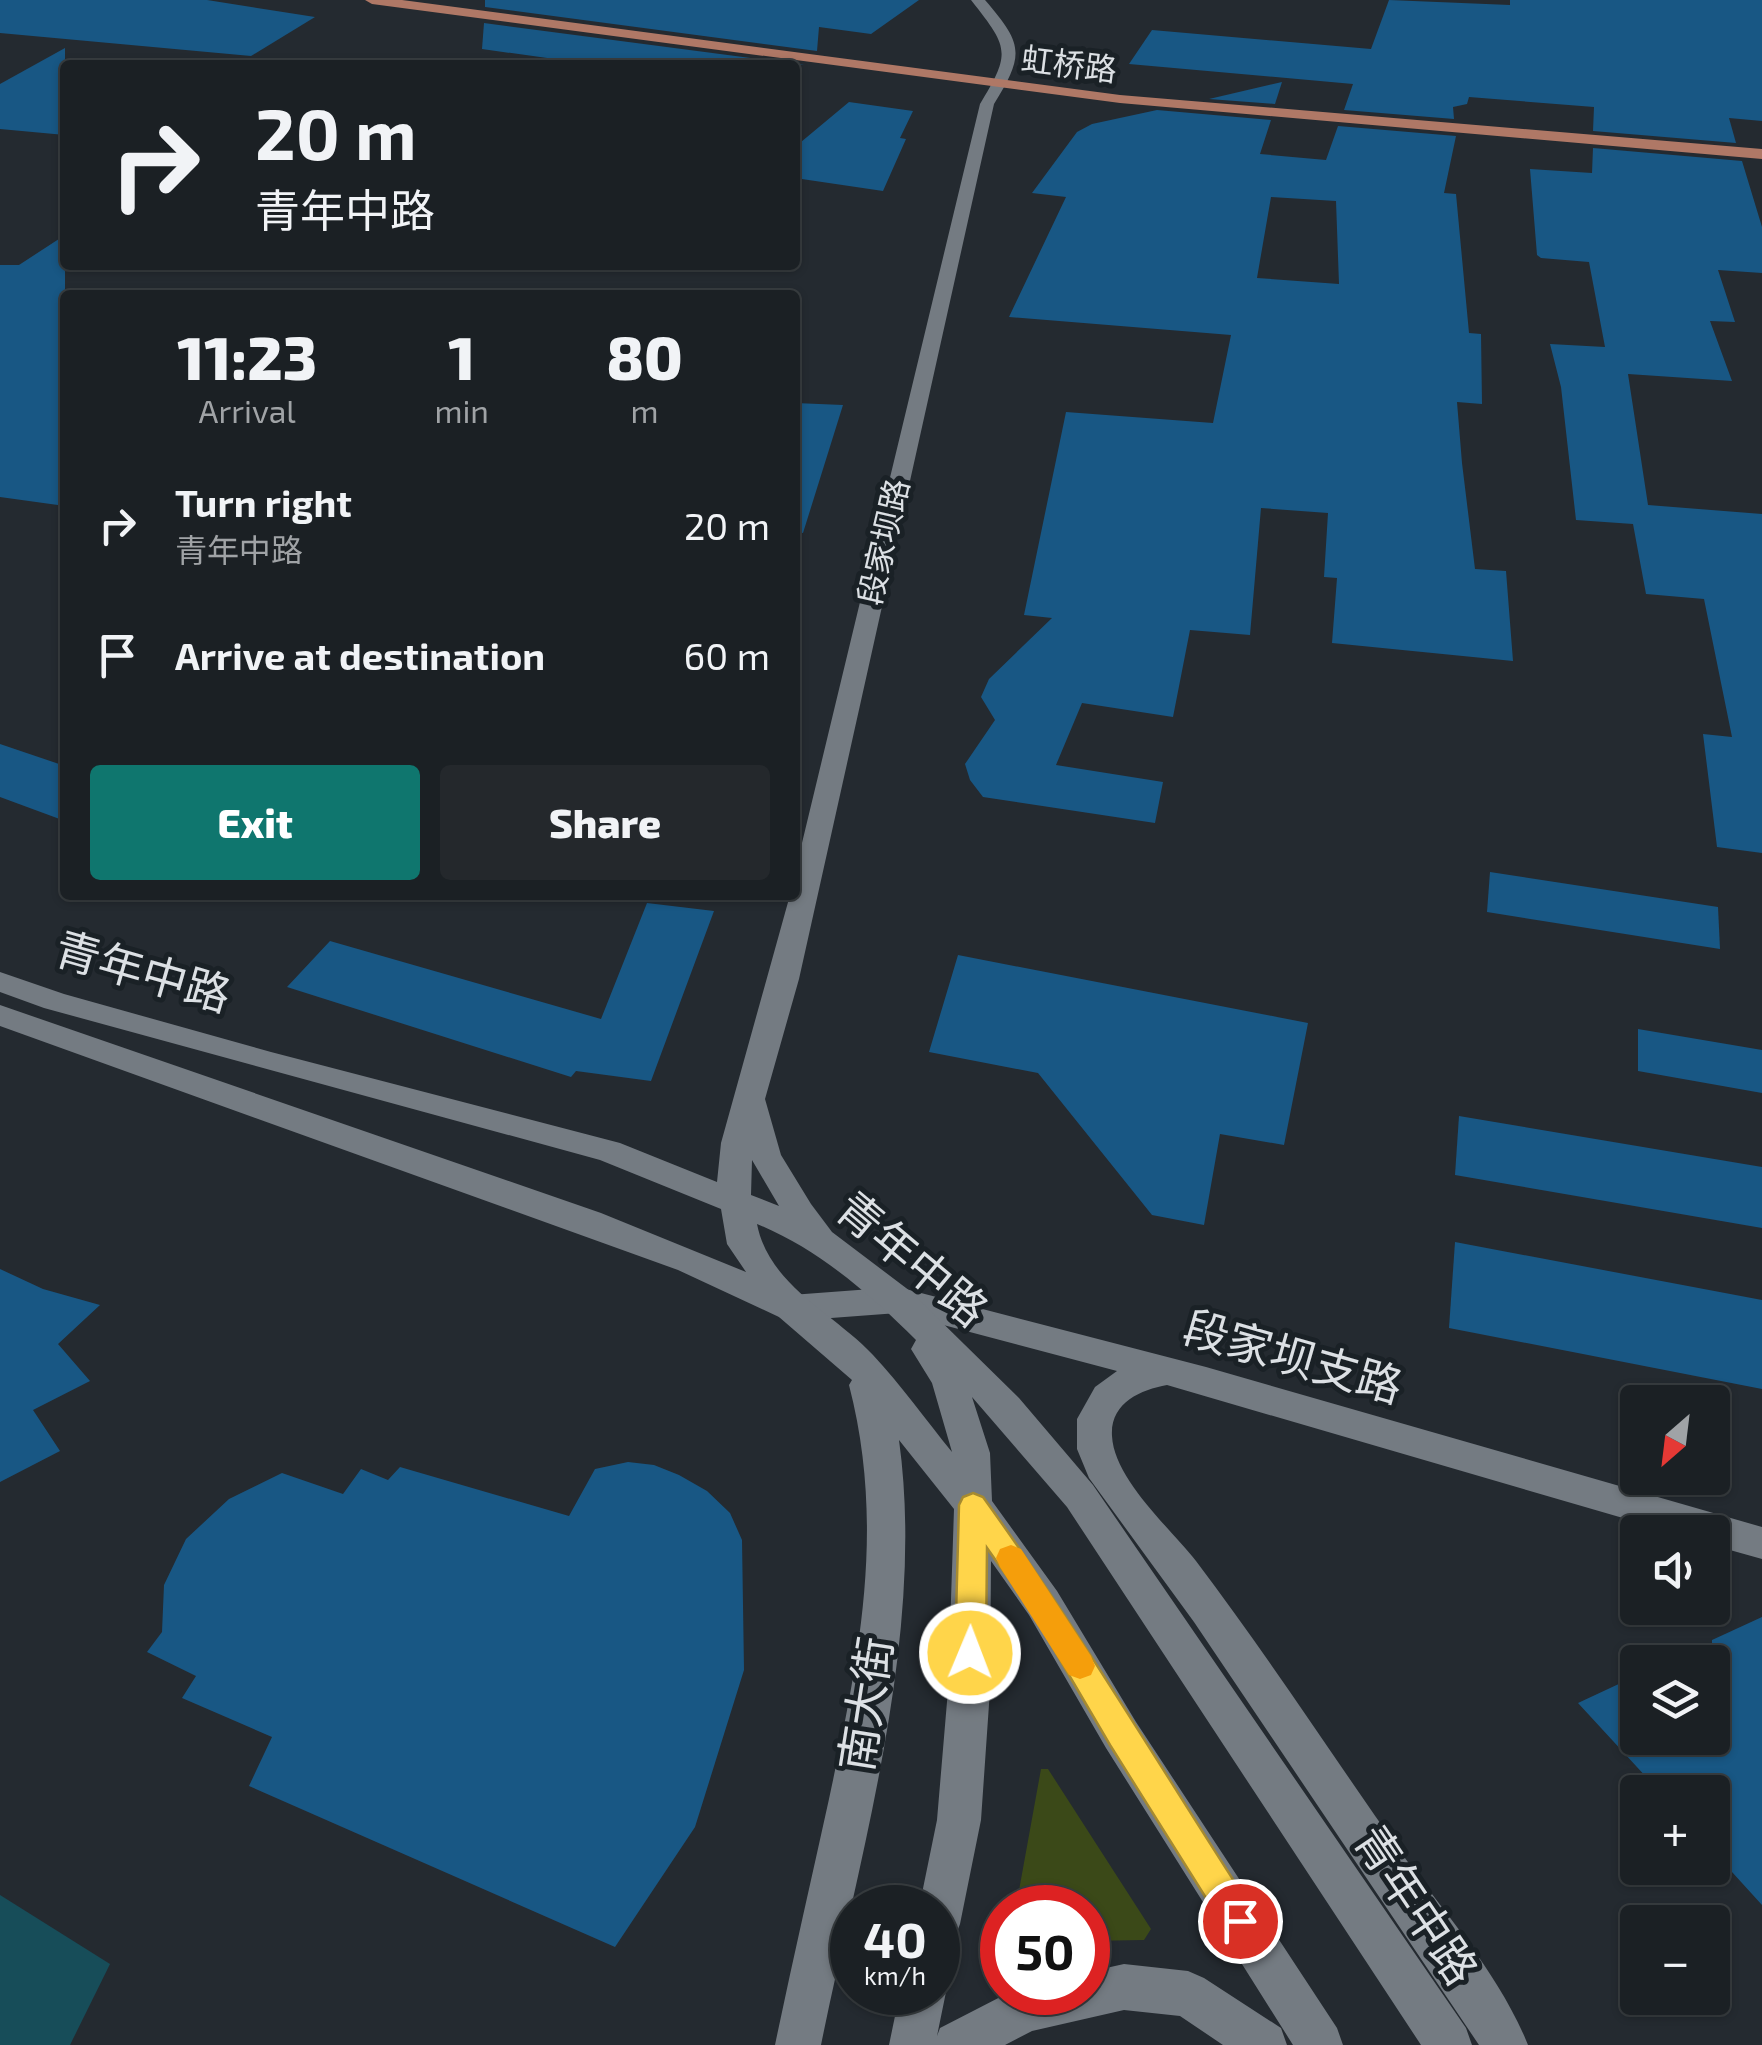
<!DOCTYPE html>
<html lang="en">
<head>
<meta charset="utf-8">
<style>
  :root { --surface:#1b2024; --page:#24282c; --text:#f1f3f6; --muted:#a0a3a6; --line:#393e41; --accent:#0f766e }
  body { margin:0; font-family:"Exo 2","Noto Sans SC",sans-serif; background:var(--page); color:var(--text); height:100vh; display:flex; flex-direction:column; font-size:38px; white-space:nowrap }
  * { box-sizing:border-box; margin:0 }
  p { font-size:32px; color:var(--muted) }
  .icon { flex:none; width:55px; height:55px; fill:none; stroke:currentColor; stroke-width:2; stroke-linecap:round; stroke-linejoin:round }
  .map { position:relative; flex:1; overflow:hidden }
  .panel { position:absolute; left:60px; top:290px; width:740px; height:610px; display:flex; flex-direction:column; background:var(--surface); border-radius:10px; box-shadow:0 2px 8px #0004,0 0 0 2px var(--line) }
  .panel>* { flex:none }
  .hud { position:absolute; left:60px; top:60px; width:740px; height:210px; border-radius:10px; box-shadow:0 2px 8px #0004,0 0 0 2px var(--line); background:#1b2024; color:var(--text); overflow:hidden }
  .needle { width:65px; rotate:208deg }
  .tools { position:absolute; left:1620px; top:1385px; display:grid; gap:20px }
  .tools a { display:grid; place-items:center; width:110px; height:110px; border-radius:10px; background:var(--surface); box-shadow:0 2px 8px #0004,0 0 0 2px var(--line); font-size:50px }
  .speed { position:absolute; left:830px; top:1885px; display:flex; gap:20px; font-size:50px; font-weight:700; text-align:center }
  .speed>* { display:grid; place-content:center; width:130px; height:130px; border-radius:50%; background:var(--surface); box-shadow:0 2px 8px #0004,0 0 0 2px var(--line); line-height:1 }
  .speed small { font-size:25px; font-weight:400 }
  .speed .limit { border:15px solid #d22; background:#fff; color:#111 }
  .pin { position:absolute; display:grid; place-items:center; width:85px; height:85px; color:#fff; margin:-42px; border:5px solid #fff; border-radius:50%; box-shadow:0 2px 10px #0007 }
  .me { position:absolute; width:110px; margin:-55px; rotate:1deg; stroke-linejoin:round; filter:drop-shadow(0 0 8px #0008) }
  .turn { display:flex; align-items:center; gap:35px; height:210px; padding:0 30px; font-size:45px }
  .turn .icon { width:130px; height:130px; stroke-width:2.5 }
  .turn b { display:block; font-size:70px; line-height:85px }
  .eta { display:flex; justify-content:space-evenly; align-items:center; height:170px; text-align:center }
  .eta b { font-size:60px; font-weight:800; line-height:70px }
  .cta { display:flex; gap:20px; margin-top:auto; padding:20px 30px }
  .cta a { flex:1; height:115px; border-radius:10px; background:var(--accent); color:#fff; font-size:40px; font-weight:800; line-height:115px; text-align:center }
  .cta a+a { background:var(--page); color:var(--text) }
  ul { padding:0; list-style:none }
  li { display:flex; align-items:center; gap:30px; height:130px; padding:0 30px }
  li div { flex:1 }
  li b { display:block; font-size:38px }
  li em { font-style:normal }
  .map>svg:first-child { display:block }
</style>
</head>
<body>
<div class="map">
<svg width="1762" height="2045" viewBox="0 0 1762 2045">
  <rect width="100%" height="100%" fill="#242a30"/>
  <!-- green -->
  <polygon fill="#3b4918" points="1041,1769 1048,1769 1151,1929 1144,1940 1088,1941 1088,1908 1016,1907"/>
  <!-- water -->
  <polygon fill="#174d59" points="0,1895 110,1964 70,2045 0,2045"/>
  <!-- building -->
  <g fill="#185784" fill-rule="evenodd">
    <polygon points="0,0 207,0 315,17 251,56 0,33"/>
    <polygon points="485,0 919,0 871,34 819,27 817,51 485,7"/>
    <polygon points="1389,0 1510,5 1510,0 1762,0 1762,121 1729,118 1736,143 1593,131 1594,107 1469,97 1467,104 1453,107 1454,119 1344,110 1353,84 1129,64 1152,30 1371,49"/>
    <polygon points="484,23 804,65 597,65 482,49"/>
    <polygon points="65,48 65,135 0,129 0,84"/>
    <polygon points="1282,82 1275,104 1209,99"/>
    <polygon points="849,102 913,111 900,138 906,139 883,191 795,178 795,147"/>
    <path d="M1157,110L1271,120L1260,154L1326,160L1338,126L1456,136L1444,193L1456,194L1469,333L1481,334L1482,404L1457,402L1462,463L1475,569L1506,571L1513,661L1332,643L1337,578L1324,577L1328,513L1261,508L1250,635L1190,630L1173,717L1082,703L1056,765L1163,782L1155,823L983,797L970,780L965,764L995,720L981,697L989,679L1052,618L1024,615L1066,412L1213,423L1231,335L1009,317L1066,197L1032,193L1077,132L1092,124ZM1271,197L1336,201L1339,284L1257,278Z"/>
    <polygon points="1593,148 1742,161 1762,227 1762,273 1718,270 1735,322 1710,321 1732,381 1628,374 1648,505 1762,514 1762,853 1717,847 1703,734 1732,737 1704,599 1646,594 1633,524 1576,520 1561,387 1550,344 1605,347 1589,262 1541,258 1537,255 1530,169 1592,173"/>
    <polygon points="65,235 65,506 0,497 0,265 19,265"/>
    <polygon points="795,403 843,405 803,533 795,532"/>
    <polygon points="0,744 65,766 65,821 0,797"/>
    <polygon points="1490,872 1718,907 1720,949 1487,912"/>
    <polygon points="647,903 714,911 651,1081 576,1071 571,1077 287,987 330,941 601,1019"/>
    <polygon points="958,955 1308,1023 1284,1145 1220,1134 1204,1225 1152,1215 1038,1073 929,1052"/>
    <polygon points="1638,1029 1762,1050 1762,1093 1638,1071"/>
    <polygon points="1459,1116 1762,1167 1762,1228 1455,1175"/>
    <polygon points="1455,1242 1762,1300 1762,1389 1449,1328"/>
    <polygon points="0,1269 43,1289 100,1305 58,1344 90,1381 33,1410 60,1451 0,1482"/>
    <polygon points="628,1462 654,1465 679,1475 707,1491 730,1513 742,1540 744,1670 695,1827 615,1947 249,1786 272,1737 182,1698 196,1676 147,1652 162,1632 164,1585 186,1539 229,1499 282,1473 343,1494 361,1469 388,1480 400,1467 569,1516 595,1469"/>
    <polygon points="1762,1617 1762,1905 1712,1850 1712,1792 1660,1792 1578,1703 1638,1675 1638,1738 1712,1738 1712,1640"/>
  </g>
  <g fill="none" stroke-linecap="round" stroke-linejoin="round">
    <!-- street -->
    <path fill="#747b82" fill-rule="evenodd" d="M898,1287L1206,1367L1762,1527V1559L1712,1545V1532H1671L1167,1385C1140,1390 1110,1403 1112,1436C1114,1479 1170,1528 1196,1561C1268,1656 1333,1757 1402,1854C1446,1915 1500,1975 1528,2045H1479L1194,1622L1089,1478L1077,1449V1419L1095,1387L1117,1371L898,1313L791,1321L779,1317L774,1308L779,1299L791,1295Z"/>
    <!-- secondary -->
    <g fill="#747b82" fill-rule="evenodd">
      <path d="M971,0H985C1023,44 1025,54 994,104L799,979L765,1099L781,1155L811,1204L832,1232L910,1291L1019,1398L1093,1485L1466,2028L1472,2045H1421L1067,1507L972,1397L990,1453L992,1501L1057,1591L1136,1722L1337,2028L1343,2045H1293L1106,1748L1029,1615L991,1561L990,1690L981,1820L960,1924L954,1940L938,1946V1908H919L937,1820L948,1690L954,1509L899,1440C926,1635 860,1853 821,2045H775C792,1963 811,1881 829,1799C859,1658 886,1528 849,1385L852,1380L779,1317L678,1270L0,1026V1005L601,1213L746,1272L727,1244L721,1209L600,1160L44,1008L0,992V972L64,994L271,1052L620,1143L717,1182L721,1143L790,895H795V872L980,104C1012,52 1008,47 971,0ZM752,1160L779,1206L751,1195ZM757,1224C818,1249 870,1294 916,1340L911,1349L932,1383L952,1452C926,1420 901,1385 873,1355C834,1313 769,1286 757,1224Z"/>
      <polygon points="1124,1964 1188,1971 1204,1978 1281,2028 1287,2045 1223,2045 1180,2016 1124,2010 1032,2031 1005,2045 889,2045 900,1992 938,1992 938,1975 946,1992 937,2036 940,2028 1010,1992 1088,1992 1088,1972"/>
    </g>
    <!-- primary -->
    <polygon fill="#af7866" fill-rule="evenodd" points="365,0 402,0 1120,95 1762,149 1762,159 1120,103 372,4"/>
  </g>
  <!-- route -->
  <path fill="#ffd54a" stroke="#a68a30" stroke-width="2.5" d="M973,1493L983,1497C1079,1630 1163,1772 1252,1909L1257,1921L1252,1933L1240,1938L1228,1933L1110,1745L1032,1612L987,1548L986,1653L981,1662L970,1666L959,1662L955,1653L959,1505L963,1497Z"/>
  <!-- slow -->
  <polygon fill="#f59e0b" points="1011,1545 1021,1549 1091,1656 1095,1666 1091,1675 1080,1679 1069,1675 1000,1567 996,1558 1000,1549"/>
  <g text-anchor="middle" stroke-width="10" stroke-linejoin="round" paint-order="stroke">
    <!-- far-street labels -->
    <g font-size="32" fill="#dce0e4" stroke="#1a2126">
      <text transform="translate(1069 65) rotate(7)" y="11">虹桥路</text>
      <text transform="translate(884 542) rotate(-77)" y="11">段家坝路</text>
    </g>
    <!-- near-street labels -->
    <g font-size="45" fill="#dce0e4" stroke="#1a2126">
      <text transform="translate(143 972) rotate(16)" y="16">青年中路</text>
      <text transform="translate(912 1259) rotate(40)" y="16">青年中路</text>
      <text transform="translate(1293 1357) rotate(16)" y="16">段家坝支路</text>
      <text transform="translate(866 1704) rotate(-81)" y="16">南大街</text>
      <text transform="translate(1416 1905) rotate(56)" y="16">青年中路</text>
    </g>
  </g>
</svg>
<div class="tools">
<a><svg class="needle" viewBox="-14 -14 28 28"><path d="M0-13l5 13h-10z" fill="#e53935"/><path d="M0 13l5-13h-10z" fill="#a0a3a6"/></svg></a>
<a><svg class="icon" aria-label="sound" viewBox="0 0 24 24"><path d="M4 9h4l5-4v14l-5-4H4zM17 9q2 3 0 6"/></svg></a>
<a><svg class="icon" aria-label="layers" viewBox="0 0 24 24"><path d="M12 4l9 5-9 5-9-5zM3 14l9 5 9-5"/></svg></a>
<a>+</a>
<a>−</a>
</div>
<div class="speed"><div>40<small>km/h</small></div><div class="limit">50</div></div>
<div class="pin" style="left:1240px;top:1921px;background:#d93025"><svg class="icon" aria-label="arrive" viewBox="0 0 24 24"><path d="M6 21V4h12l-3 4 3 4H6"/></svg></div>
<svg class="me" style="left:970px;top:1653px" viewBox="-20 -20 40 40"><circle r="17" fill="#ffd54a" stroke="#fff" stroke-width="3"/><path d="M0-11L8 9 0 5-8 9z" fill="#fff"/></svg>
<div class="hud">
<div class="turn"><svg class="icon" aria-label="right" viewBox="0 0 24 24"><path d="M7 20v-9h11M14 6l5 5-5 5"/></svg><div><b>20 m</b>青年中路</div></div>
</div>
<section class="panel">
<div class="eta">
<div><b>11:23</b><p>Arrival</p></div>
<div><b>1</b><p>min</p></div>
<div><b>80</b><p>m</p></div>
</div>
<ul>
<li><svg class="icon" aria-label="right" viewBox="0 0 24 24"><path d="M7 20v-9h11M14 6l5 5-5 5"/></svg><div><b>Turn right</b><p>青年中路</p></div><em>20 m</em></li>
<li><svg class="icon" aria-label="arrive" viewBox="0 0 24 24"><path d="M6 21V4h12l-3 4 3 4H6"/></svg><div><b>Arrive at destination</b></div><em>60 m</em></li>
</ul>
<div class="cta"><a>Exit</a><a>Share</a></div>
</section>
</div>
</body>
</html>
